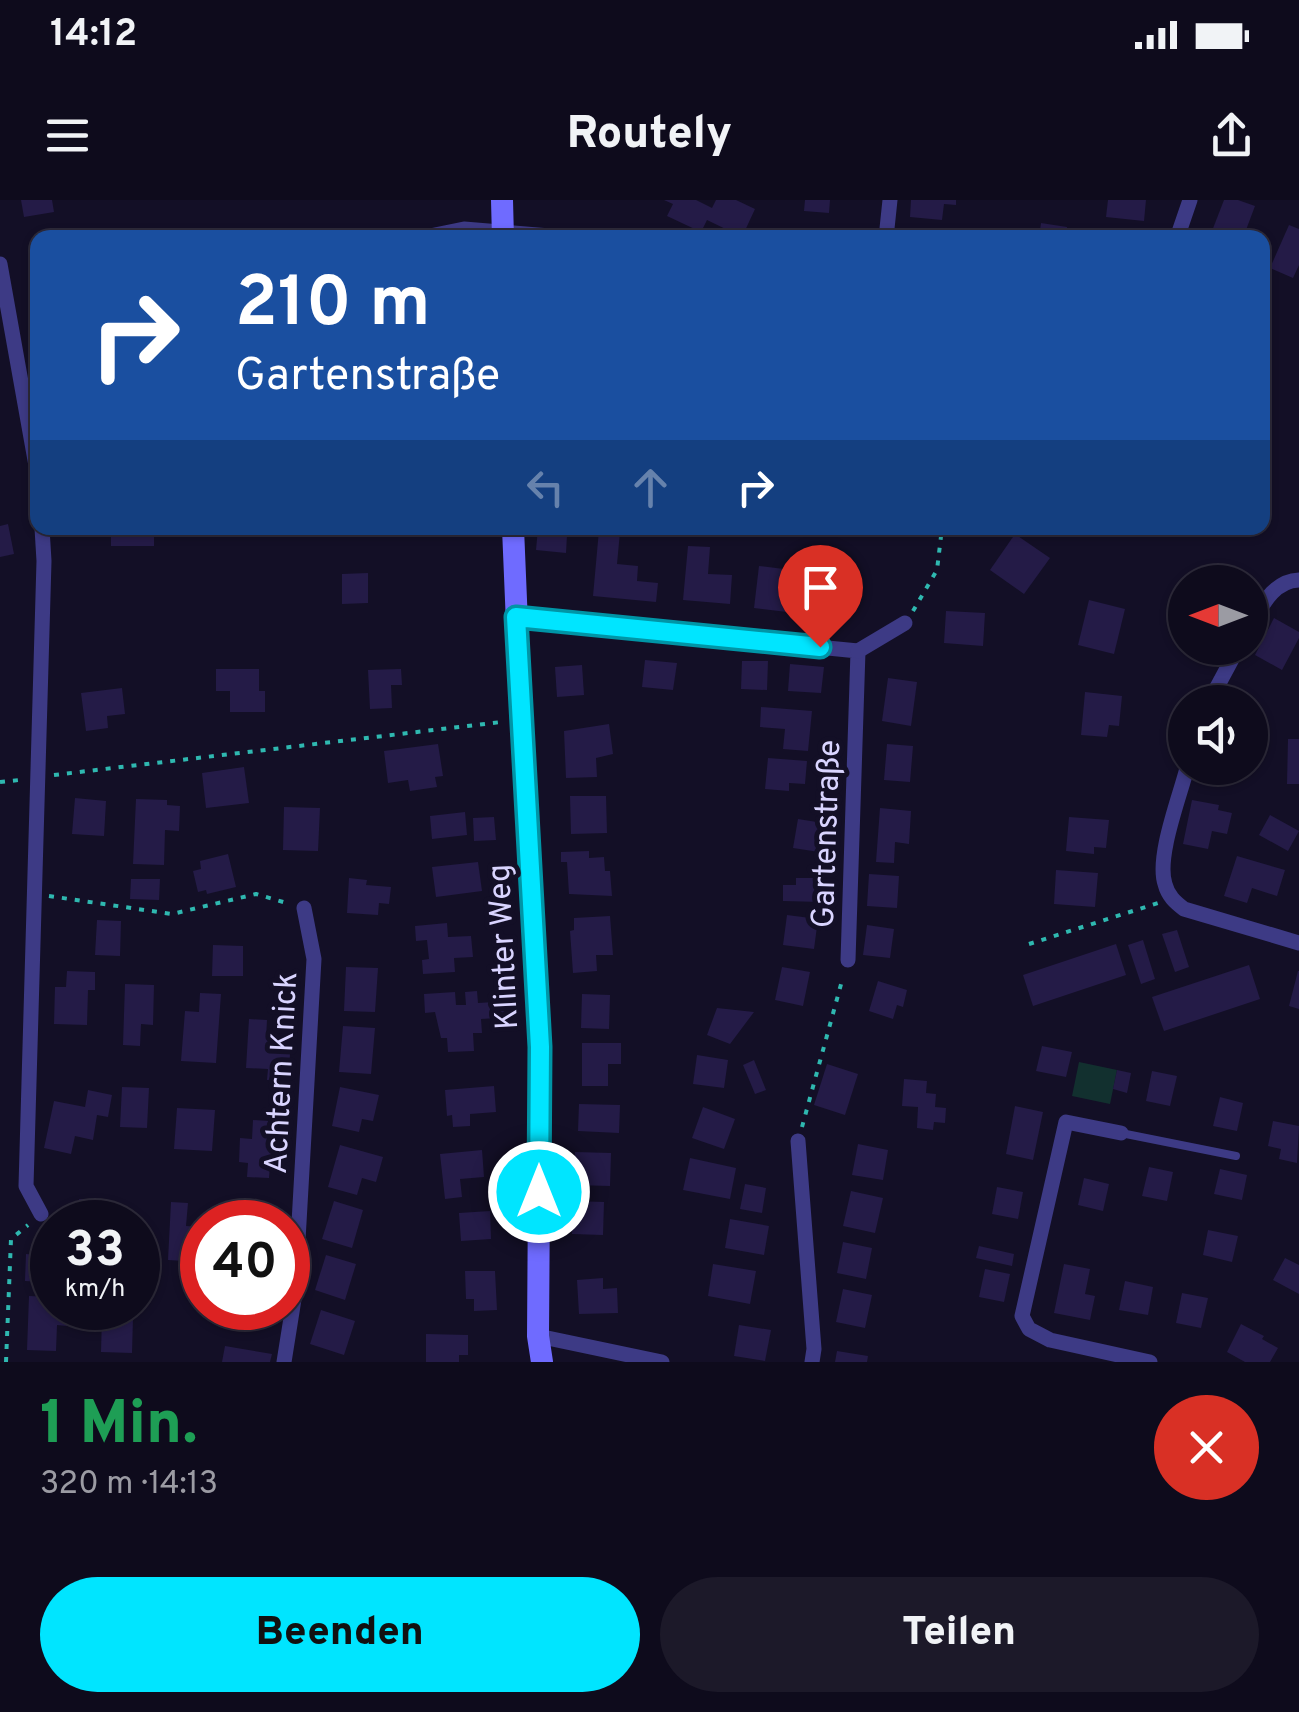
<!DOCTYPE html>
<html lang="de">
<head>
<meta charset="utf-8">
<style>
  :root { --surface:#0e0b1c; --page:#1c1929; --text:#f1f3f6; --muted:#9b9ba3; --line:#2e2b3b; --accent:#00e5ff }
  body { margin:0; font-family:Overpass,sans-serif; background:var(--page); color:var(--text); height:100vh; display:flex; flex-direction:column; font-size:38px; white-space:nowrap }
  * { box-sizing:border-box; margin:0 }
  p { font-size:32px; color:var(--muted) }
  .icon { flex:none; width:55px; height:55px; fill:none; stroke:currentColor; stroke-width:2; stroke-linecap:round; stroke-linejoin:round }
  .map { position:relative; height:1162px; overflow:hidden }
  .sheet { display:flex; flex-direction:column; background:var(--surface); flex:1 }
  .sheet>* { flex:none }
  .guide { position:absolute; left:30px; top:30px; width:1240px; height:305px; border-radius:20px; box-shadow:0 2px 8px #0004,0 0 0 2px var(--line); background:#1a4fa0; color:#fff; overflow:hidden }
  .needle { width:65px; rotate:270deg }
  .tools { position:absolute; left:1168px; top:365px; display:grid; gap:20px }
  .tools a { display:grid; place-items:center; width:100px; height:100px; border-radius:50%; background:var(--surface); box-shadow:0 2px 8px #0004,0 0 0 2px var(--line); font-size:50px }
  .speed { position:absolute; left:30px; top:1000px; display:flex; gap:20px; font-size:50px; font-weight:700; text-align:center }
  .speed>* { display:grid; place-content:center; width:130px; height:130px; border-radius:50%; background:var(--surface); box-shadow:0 2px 8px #0004,0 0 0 2px var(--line); line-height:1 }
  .speed small { font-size:25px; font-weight:400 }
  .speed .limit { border:15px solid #d22; background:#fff; color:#111 }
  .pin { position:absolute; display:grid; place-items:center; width:85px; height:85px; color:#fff; margin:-102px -42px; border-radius:50% 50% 50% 0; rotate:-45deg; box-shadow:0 0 10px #0007 }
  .pin .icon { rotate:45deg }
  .me { position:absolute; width:110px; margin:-55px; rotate:0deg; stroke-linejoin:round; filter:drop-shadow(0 0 8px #0008) }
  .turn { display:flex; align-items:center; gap:35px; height:210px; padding:0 40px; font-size:45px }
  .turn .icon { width:130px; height:130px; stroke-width:2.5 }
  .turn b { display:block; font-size:70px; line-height:85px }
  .lanes { display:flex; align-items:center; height:95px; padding:0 40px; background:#0003; justify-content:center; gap:50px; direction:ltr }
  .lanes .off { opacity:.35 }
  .round { display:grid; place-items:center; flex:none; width:105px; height:105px; border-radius:52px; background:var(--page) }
  .summary { display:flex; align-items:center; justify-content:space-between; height:170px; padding:0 40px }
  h1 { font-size:60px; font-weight:800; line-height:75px; color:#1e9e55 }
  .action { display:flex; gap:20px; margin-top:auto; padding:20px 40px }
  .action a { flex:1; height:115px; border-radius:60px; background:var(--accent); color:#111; font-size:40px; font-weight:800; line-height:115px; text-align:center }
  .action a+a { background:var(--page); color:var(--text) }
  .status { display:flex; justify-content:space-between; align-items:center; height:70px; padding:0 50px; background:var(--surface); direction:ltr }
  .status svg { height:28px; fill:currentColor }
  header { display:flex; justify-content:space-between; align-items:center; height:130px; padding:0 40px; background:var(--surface); font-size:45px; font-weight:800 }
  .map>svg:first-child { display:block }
</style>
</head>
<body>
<div class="status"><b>14:12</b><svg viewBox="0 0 49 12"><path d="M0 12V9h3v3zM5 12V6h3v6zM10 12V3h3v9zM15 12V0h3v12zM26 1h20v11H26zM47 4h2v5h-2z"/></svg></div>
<header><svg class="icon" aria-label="menu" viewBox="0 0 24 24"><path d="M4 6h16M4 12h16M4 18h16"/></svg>Routely<svg class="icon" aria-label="share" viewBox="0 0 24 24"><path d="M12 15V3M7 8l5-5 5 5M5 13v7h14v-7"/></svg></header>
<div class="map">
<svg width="1299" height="1162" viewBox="0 0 1299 1162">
  <rect width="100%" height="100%" fill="#130f26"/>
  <!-- green -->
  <polygon fill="#12302f" points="1079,862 1117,870 1110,904 1072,896"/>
  <!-- building -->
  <g fill="#241b47">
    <polygon points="21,0 52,0 54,12 24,17"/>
    <polygon points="664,0 696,0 712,8 716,0 736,0 755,9 742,37 707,20 701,32 667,16 673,4"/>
    <polygon points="805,0 830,0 829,13 804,11"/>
    <polygon points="911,0 956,0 956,5 944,4 942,20 910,17"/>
    <polygon points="1108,0 1146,0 1144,21 1106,17"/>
    <polygon points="1224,0 1238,0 1255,6 1243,38 1228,38 1212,31"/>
    <polygon points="1041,23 1067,27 1066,38 1039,38"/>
    <polygon points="1289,25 1299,29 1299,65 1293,78 1270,68"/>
    <polygon points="38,61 38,94 35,94 31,62"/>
    <polygon points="8,324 14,354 0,357 0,326"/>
    <rect x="111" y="328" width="43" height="18"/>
    <polygon points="538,328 576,328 575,336 567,335 566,353 536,350"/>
    <polygon points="599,330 620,332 617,364 638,366 637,381 658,383 656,402 593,396"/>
    <polygon points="1015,334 1050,358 1024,394 990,370"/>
    <polygon points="688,346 710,347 708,374 732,375 730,404 683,400"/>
    <polygon points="810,360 837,362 836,378 855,380 853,404 834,402 833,414 806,411"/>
    <polygon points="759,366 792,370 787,412 754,408"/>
    <polygon points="368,373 368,403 342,404 342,374"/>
    <polygon points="1089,400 1125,409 1114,454 1078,445"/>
    <polygon points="946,411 985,413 983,446 944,443"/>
    <polygon points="1274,418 1299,432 1299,438 1282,470 1255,455"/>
    <polygon points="645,460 677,463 673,490 642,487"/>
    <polygon points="742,461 768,461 767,490 741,489"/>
    <polygon points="790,464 824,467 821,493 788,491"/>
    <polygon points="582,465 584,495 557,497 555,467"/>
    <polygon points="216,469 259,469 259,491 265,491 265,512 230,512 230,491 216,491"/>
    <polygon points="401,469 402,485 391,485 392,508 370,509 368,470"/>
    <polygon points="888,478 917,482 911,526 882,521"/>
    <polygon points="122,488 125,514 107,516 108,528 86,531 81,493"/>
    <polygon points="1085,492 1122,496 1119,526 1109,525 1107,537 1081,535"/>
    <polygon points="761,507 812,511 808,551 783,549 785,529 760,527"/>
    <polygon points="609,524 613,554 596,558 597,577 566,578 564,531"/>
    <polygon points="1288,539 1299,539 1299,584 1287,584"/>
    <polygon points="438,544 443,576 435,577 437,587 410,591 408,580 388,583 384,551"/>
    <polygon points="887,544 913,546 910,582 884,580"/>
    <polygon points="768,558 807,561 805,584 789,583 789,591 765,589"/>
    <polygon points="244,567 249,603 206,608 202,573"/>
    <polygon points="570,596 606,596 607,633 571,634"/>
    <polygon points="75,598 106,601 104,636 72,634"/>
    <polygon points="136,599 167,600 167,605 180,606 179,631 165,630 164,665 133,664"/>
    <polygon points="1192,600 1219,605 1218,610 1232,613 1227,634 1212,631 1208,649 1183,644"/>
    <polygon points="284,607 320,608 318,651 283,650"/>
    <polygon points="880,608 911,611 909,644 895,642 894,663 876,662"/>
    <polygon points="465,612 467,635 432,639 430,616"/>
    <polygon points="1270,615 1299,631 1288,651 1259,635"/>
    <polygon points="494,617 496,640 474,641 473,618"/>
    <polygon points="1069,617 1109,620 1106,648 1094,647 1094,654 1066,651"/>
    <polygon points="798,619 823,623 819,652 793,648"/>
    <polygon points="589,651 589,658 604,657 605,671 610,671 612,696 569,694 567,662 561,662 561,652"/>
    <polygon points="228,654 236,687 207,694 206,690 198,692 193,671 201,669 200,661"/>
    <polygon points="1237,656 1285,670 1277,696 1252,688 1247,703 1224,696"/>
    <polygon points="478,662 482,691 436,697 432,667"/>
    <polygon points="1056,670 1098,673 1095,707 1054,704"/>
    <polygon points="869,674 899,676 897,708 867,706"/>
    <polygon points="349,678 367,680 366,685 391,687 389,704 379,703 378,715 347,713"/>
    <polygon points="796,678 822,678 821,702 783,701 783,685 796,685"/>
    <polygon points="131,679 160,679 159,700 130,699"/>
    <polygon points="787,715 818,719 814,749 783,745"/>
    <polygon points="610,716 613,755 596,755 597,771 573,773 570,731 574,730 574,718"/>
    <polygon points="97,720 121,721 120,756 95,755"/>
    <polygon points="447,723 448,737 471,736 473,757 454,758 455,772 423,774 422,760 429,759 427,740 416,741 415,726"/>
    <polygon points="867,725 894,729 890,758 863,755"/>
    <polygon points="1177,730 1189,767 1175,772 1162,734"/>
    <polygon points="1143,740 1155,779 1141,784 1128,745"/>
    <polygon points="1116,744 1126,775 1033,806 1023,775"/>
    <polygon points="213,745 243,746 243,776 212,776"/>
    <polygon points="1249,765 1260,799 1164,831 1152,797"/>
    <polygon points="346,767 378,768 375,812 344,811"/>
    <polygon points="782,767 810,772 803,806 775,800"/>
    <polygon points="67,771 95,772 95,790 88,790 87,825 54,824 55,787 66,787"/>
    <polygon points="1298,771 1299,771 1299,809 1289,806"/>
    <polygon points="878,781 907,790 903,807 897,805 893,819 869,811"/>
    <polygon points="125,784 154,785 153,825 141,824 140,846 123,845"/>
    <polygon points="477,791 478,803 510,801 512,817 481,819 482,833 473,833 474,851 448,852 447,838 441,838 435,812 425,813 424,794 455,792 456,805 466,805 465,792"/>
    <polygon points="200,793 221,794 216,863 181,861 185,811 199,812"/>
    <polygon points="582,794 610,795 609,829 581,828"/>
    <polygon points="717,808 754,812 730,844 707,835"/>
    <polygon points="249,819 267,820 266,839 291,841 288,881 267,880 268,869 246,868"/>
    <polygon points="343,826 375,828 371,874 339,872"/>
    <polygon points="582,843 621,843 621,864 608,864 608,886 582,886"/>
    <polygon points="1042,846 1072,852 1066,877 1036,871"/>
    <polygon points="697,855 728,860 724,888 693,884"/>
    <polygon points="754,860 766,890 755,894 743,865"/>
    <polygon points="827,864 858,874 845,915 814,905"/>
    <polygon points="1117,870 1131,873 1127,893 1113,889"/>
    <polygon points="1152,871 1177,876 1170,906 1146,901"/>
    <polygon points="904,879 927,881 926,893 936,894 935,907 946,908 945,923 934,922 933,930 917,928 918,907 902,906"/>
    <polygon points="494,886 496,912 470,914 470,926 453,927 452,915 447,916 445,890"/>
    <polygon points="122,887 149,888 147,928 120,927"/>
    <polygon points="340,887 379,895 373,921 362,919 359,932 332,926"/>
    <polygon points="88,890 112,895 108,917 97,915 93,940 75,936 71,954 44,948 54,901 85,907"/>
    <polygon points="1220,897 1243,903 1237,931 1213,926"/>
    <polygon points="579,904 620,905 619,933 578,931"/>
    <polygon points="1015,906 1043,912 1033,960 1006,954"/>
    <polygon points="703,907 735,919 724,949 692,938"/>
    <polygon points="177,908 215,910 212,951 174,949"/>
    <polygon points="253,920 269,921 268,940 283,941 281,965 270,964 269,978 247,977 248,963 239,962 240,938 252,939"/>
    <polygon points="1273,921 1299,926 1297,963 1279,959 1281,949 1268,946"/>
    <polygon points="858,944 888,950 883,980 852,975"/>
    <polygon points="340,945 383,957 376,982 362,978 357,995 328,987"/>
    <polygon points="482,950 484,977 460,979 462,997 445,999 440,954"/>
    <polygon points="575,952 611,953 610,986 574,985"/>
    <polygon points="690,958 736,968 730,999 683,990"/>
    <polygon points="1149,967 1173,972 1167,1001 1142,996"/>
    <polygon points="1220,969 1247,975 1242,1000 1214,994"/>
    <polygon points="1084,978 1109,984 1103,1011 1078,1005"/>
    <polygon points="745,984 766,988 762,1013 740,1009"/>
    <polygon points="997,987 1023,992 1018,1019 992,1014"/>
    <polygon points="851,991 883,998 875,1033 843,1026"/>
    <polygon points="79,999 110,1000 109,1022 78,1022"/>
    <polygon points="334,1001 363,1010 352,1048 322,1039"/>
    <polygon points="573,1001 604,1002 603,1035 572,1034"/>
    <polygon points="171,1002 188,1003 186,1026 202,1027 202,1062 168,1060"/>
    <polygon points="490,1011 491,1039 461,1041 459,1013"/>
    <polygon points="730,1019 769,1026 764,1055 725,1048"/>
    <polygon points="1208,1030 1238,1036 1232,1062 1203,1055"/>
    <polygon points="843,1042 872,1048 866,1079 837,1073"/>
    <polygon points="40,1043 52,1043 52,1077 42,1077 42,1082 25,1081 26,1054 39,1055"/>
    <polygon points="979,1046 1014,1054 1012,1066 976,1058"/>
    <polygon points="326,1055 356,1064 345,1100 315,1090"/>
    <polygon points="1285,1058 1299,1065 1299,1094 1273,1080"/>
    <polygon points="713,1064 756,1071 750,1104 708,1096"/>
    <polygon points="1064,1064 1090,1069 1085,1094 1095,1096 1090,1120 1054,1113"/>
    <polygon points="985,1069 1010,1074 1004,1102 979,1097"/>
    <polygon points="465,1071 495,1071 497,1110 474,1111 474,1099 466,1099"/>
    <polygon points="603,1078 603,1089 617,1088 618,1113 579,1114 577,1080"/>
    <polygon points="1125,1081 1153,1087 1148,1115 1119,1110"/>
    <polygon points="843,1089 872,1095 865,1128 836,1122"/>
    <polygon points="1182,1093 1208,1098 1201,1128 1176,1123"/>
    <polygon points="29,1096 52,1097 52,1108 87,1108 87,1120 68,1119 67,1126 57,1125 56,1151 27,1150"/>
    <polygon points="321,1110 355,1121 344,1155 310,1144"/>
    <polygon points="102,1116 133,1117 132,1153 101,1152"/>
    <polygon points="1241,1124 1264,1136 1262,1139 1278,1148 1270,1162 1245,1162 1227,1152"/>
    <polygon points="739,1125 771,1130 765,1161 734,1156"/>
    <polygon points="426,1134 468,1135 468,1155 459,1155 459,1162 426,1162"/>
    <polygon points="225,1146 272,1154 270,1162 222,1162"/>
    <polygon points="837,1151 868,1156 867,1162 835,1162"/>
  </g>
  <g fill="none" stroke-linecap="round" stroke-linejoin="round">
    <!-- path -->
    <g stroke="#2fb8b0" stroke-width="4" stroke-dasharray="5 8" stroke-linecap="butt">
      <polyline points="913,411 937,370 942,328"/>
      <polyline points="54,575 501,522"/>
      <polyline points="0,582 19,580"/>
      <polyline points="49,696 172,714 256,694 290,704"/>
      <polyline points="1029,744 1158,703"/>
      <polyline points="802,927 843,777"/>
      <polyline points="6,1162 11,1039 28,1025"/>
    </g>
    <!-- lane -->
    <polyline stroke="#3d3a85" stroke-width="8" points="1121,933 1236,956"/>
    <!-- street -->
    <g stroke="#3d3a85" stroke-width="15">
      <polyline points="420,38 464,29 574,38"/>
      <polyline points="886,38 890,0"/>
      <polyline points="1177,38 1190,0"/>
      <polyline points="0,64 38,277"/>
      <polyline points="517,417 858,451 848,760"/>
      <path d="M1250,426C1262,406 1273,381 1299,380"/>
      <polyline points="858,451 905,423"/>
      <polyline points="1209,502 1238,448"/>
      <path d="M1187,568C1180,596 1156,657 1165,684C1168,696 1175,702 1184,709L1299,743"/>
      <polyline points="1121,933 1066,922 1022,1116 1029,1129 1050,1140 1150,1162"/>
      <polyline points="798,941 814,1149 812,1162"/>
      <polyline points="41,1014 26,986 44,361 42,328"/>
      <polyline points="538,1136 662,1162"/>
      <polyline points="284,1162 295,1093 314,759 304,708"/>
    </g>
    <!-- secondary -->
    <g stroke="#6f6bff" stroke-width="22">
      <polyline points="502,0 503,38"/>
      <polyline points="513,328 521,520 540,847 538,1136 542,1162"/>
    </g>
  </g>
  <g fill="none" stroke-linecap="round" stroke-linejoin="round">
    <defs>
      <polyline id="route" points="539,992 540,847 516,417 820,447"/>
    </defs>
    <!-- route casing -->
    <use href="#route" stroke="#0095a6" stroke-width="25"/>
    <!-- route -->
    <use href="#route" stroke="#00e5ff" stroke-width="18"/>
  </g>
  <g text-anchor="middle" stroke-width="10" stroke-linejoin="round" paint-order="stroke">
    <!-- street labels -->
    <g font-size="32" fill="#d9d4ff" stroke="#130f26">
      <text transform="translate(825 634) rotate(-88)" y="11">Gartenstraße</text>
      <text transform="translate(502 747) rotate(-93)" y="11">Klinter Weg</text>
      <text transform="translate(280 873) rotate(-87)" y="11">Achtern Knick</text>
    </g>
  </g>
</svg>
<div class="tools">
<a><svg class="needle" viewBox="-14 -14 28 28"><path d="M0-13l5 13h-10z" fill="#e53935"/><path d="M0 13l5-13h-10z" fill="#9b9ba3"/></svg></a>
<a><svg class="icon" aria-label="sound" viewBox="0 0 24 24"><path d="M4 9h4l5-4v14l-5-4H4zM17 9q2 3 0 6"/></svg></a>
</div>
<div class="speed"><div>33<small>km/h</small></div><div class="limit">40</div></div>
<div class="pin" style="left:820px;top:447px;background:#d93025"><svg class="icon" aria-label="arrive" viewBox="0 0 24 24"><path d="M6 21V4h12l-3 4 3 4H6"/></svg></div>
<svg class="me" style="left:539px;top:992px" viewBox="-20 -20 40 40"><circle r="17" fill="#00e5ff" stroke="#fff" stroke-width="3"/><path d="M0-11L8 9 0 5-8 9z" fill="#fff"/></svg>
<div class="guide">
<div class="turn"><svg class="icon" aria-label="right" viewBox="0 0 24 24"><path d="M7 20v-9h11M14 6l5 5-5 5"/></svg><div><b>210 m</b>Gartenstraße</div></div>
<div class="lanes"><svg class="icon off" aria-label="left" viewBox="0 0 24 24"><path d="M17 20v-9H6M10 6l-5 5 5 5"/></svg><svg class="icon off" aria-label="ahead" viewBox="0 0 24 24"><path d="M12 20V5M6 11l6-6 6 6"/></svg><svg class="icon" aria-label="right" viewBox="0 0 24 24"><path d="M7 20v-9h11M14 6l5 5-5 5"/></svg></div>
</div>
</div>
<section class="sheet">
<div class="summary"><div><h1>1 Min.</h1><p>320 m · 14:13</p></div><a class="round" style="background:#d93025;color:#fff"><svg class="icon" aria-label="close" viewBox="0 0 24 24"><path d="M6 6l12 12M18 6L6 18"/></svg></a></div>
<div class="action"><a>Beenden</a><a>Teilen</a></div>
</section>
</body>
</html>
